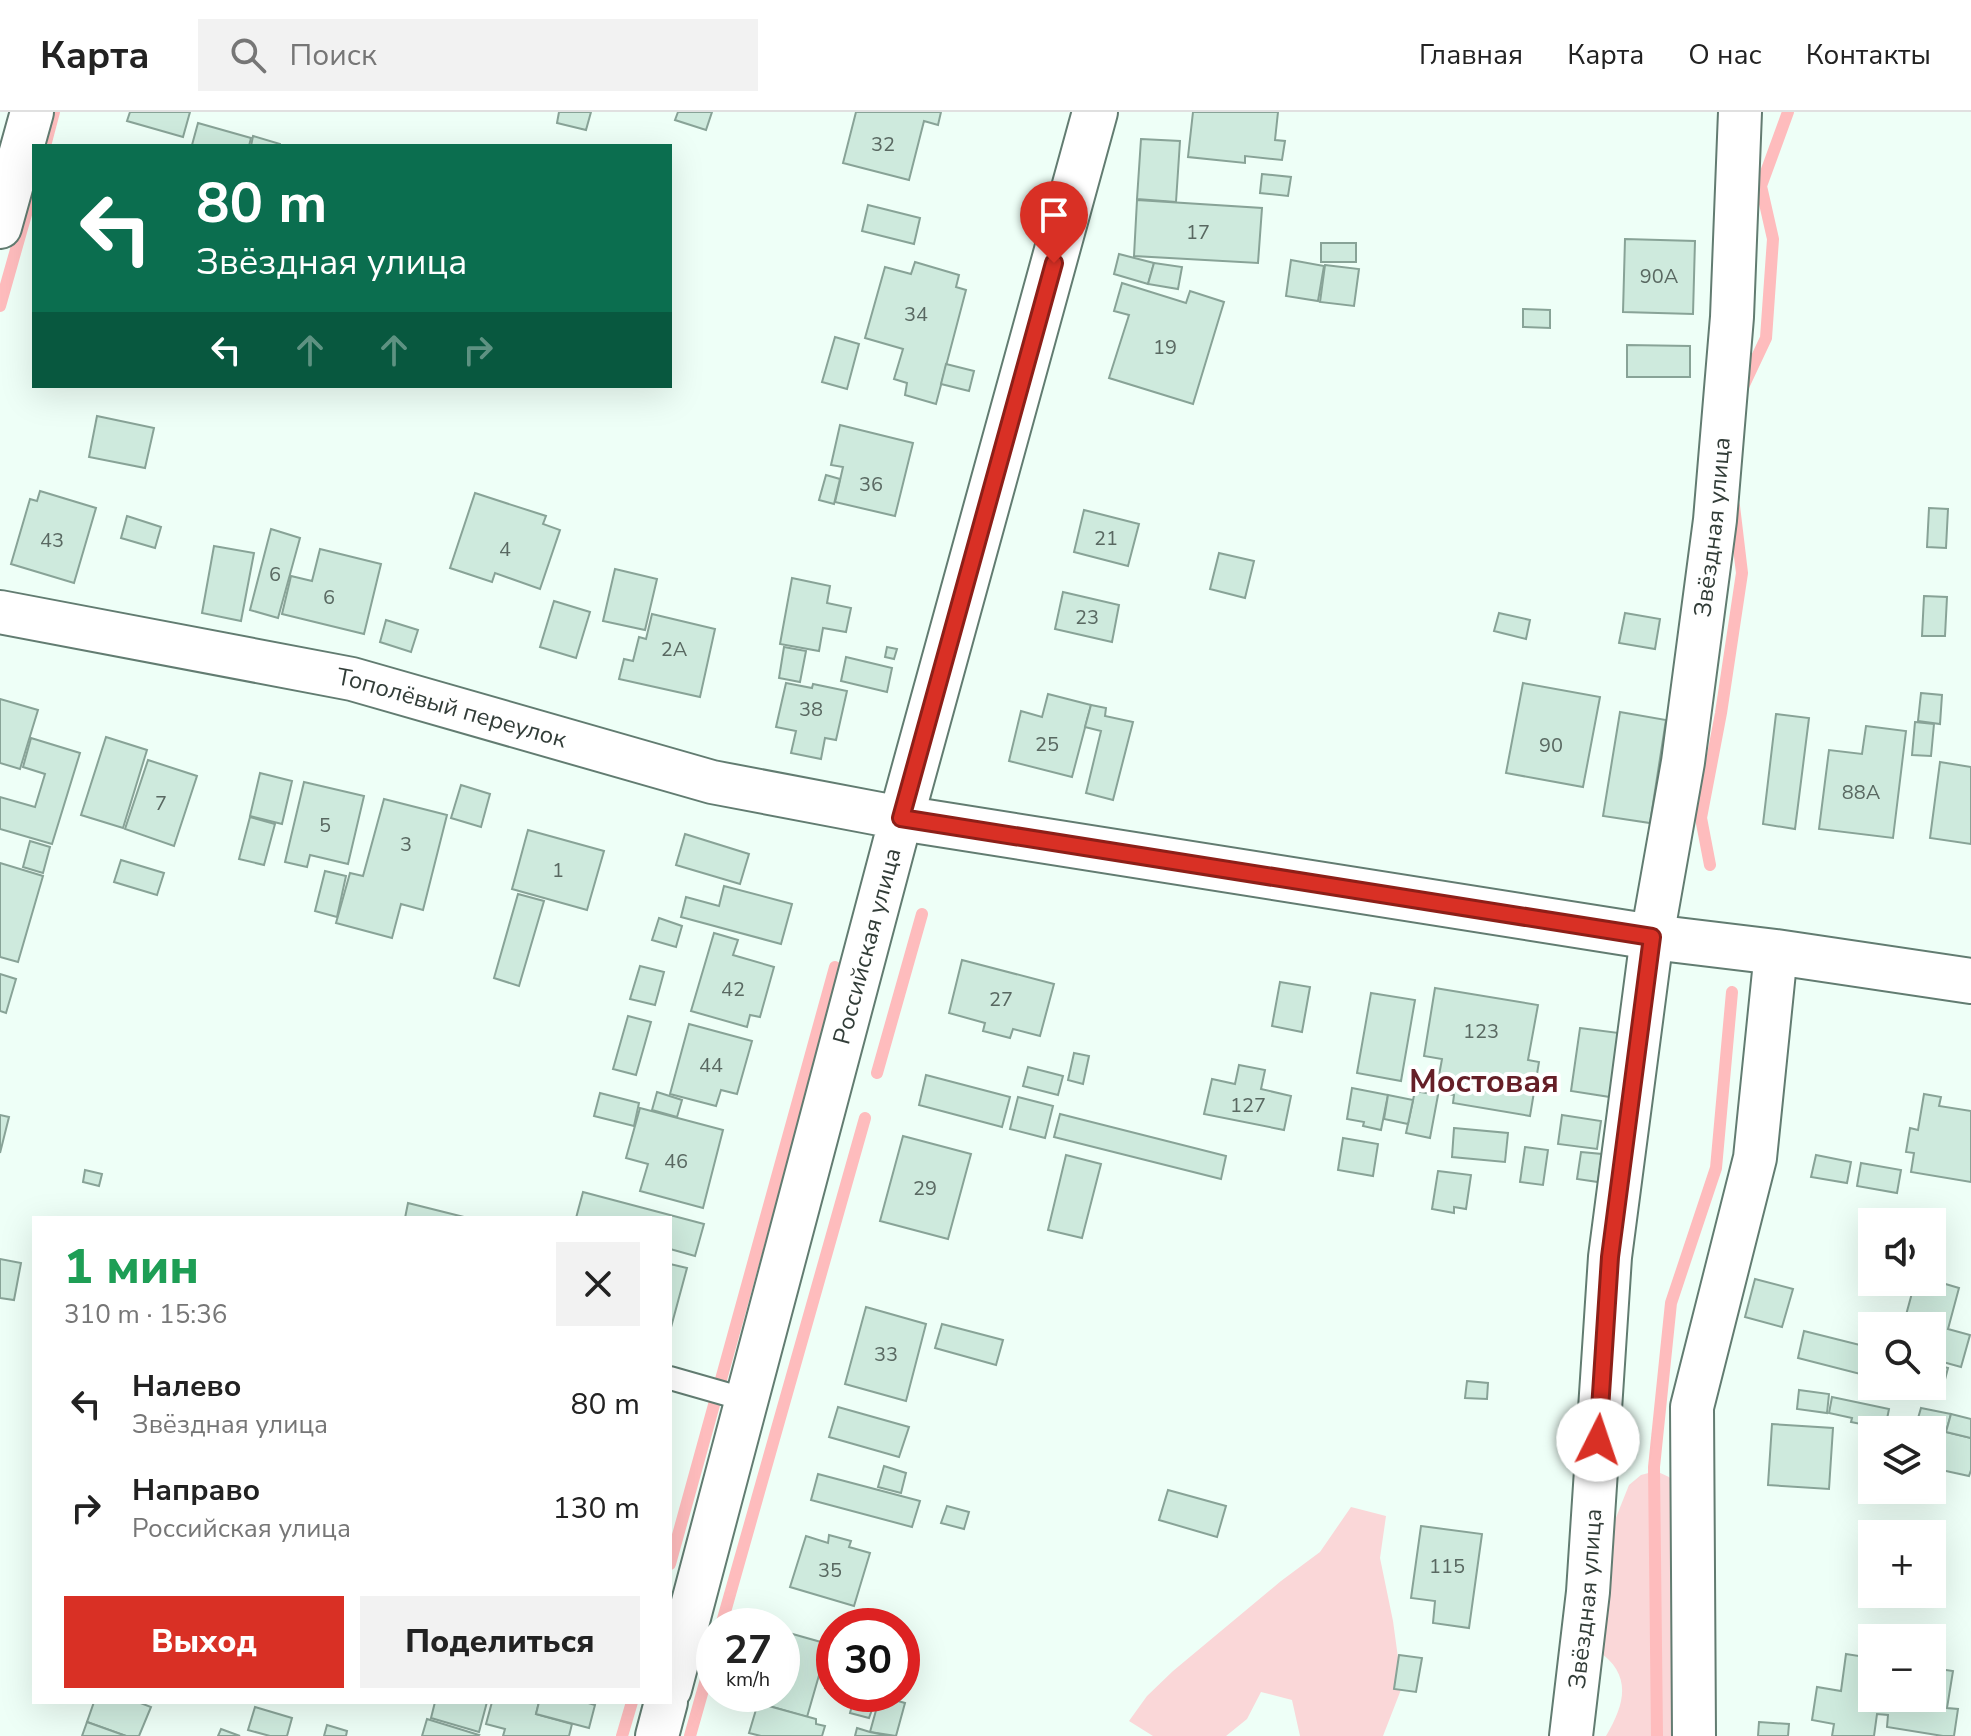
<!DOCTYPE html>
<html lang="ru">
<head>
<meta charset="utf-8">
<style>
  :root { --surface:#fff; --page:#f2f2f2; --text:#222; --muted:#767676; --line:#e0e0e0; --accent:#d93025 }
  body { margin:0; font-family:"Nunito Sans",sans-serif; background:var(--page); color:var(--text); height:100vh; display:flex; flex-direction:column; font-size:30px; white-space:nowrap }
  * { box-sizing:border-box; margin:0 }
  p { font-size:26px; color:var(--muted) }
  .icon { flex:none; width:44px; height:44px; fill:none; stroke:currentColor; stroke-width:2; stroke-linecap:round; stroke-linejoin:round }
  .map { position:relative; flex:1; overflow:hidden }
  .details { position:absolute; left:32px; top:1104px; width:640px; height:488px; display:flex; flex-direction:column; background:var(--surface); border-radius:0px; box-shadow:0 8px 32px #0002 }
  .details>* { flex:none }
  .hud { position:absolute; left:32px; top:32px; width:640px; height:244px; border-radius:0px; box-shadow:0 8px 32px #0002; background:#0b6e4f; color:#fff; overflow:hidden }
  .tools { position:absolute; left:1858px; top:1096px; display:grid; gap:16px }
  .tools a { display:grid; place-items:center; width:88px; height:88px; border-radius:0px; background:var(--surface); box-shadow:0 8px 32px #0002; font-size:40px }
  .speed { position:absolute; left:696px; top:1496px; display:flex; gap:16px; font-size:40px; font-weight:700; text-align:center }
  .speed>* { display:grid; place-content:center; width:104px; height:104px; border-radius:50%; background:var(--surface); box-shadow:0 8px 32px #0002; line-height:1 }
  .speed small { font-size:20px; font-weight:400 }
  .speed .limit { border:12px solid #d22; background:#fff; color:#111 }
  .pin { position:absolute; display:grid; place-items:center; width:68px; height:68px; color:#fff; margin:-82px -34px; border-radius:50% 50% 50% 0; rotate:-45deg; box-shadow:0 0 8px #0007 }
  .pin .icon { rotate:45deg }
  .me { position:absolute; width:88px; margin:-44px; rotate:4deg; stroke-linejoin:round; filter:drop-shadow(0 0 6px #0008) }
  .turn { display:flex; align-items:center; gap:28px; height:168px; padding:0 32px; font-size:36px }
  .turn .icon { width:104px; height:104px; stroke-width:2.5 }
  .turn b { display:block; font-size:56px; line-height:68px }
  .lanes { display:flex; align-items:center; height:76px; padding:0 32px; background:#0003; justify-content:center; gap:40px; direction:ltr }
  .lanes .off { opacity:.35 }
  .round { display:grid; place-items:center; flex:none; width:84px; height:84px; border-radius:0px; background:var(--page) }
  .headline { display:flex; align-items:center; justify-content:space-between; height:136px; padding:0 32px }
  h1 { font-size:48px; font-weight:800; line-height:60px; color:#1e9e55 }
  .action { display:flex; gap:16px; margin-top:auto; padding:16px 32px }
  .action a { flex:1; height:92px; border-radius:0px; background:var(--accent); color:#fff; font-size:32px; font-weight:800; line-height:92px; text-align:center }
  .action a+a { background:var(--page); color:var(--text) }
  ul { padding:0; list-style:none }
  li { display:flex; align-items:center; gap:24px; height:104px; padding:0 32px }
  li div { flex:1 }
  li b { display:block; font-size:30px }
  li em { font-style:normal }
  header { display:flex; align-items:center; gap:48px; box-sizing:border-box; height:112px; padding:0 40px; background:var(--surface); border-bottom:2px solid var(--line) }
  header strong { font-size:38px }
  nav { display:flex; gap:44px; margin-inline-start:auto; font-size:28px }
  .search { width:560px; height:72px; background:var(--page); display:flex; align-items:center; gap:20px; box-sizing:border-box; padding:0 28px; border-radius:0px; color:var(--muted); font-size:30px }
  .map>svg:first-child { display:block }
</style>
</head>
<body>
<header>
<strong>Карта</strong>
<div class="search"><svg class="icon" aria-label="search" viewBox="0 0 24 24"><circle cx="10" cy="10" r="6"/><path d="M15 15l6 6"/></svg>Поиск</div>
<nav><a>Главная</a><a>Карта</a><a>О нас</a><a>Контакты</a></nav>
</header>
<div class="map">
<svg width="1971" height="1624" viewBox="0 0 1971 1624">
  <rect width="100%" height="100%" fill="#eefff7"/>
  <!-- green -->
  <g fill="#fad7d8">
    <path d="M1656,1359L1669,1365L1675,1373L1671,1624H1606C1626,1590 1632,1562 1597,1538L1613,1413L1629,1373L1641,1363Z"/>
    <polygon points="1351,1395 1386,1404 1380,1446 1393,1509 1402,1575 1383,1624 1300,1624 1292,1588 1261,1580 1247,1607 1226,1624 1153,1624 1129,1609 1147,1584 1173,1559 1281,1469 1320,1440"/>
  </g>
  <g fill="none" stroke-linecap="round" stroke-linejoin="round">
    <!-- stream -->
    <g stroke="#febcbd" stroke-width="12">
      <polyline points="45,34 54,0"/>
      <polyline points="0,194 34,74"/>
      <polyline points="1742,277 1766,226 1773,127 1761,74 1788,0"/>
      <polyline points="1710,753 1701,706 1721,601 1742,461 1734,394"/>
      <polyline points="877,961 922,802"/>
      <polyline points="670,1452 835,855"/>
      <polyline points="721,1514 865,1006"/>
      <polyline points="622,1624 632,1590"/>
      <polyline points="690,1624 714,1539"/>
      <polyline points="1657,1624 1654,1355 1671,1191 1716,1056 1732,880"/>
    </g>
  </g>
  <!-- building -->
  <g fill="#ceeadd" stroke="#88a397" stroke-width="2">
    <polygon points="130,0 190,0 183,25 127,9"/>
    <polygon points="559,0 591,0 586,18 557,11"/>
    <polygon points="678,0 712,0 706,18 675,8"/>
    <polygon points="856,0 941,0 938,13 924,9 909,68 843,51"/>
    <polygon points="1193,0 1278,0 1275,28 1285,29 1282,48 1245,44 1245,51 1188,45"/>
    <polygon points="198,11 251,26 249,34 192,33"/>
    <polygon points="253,24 280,32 280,34 251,34"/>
    <polygon points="1141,27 1180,29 1176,90 1137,87"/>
    <polygon points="1262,62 1291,65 1288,84 1260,81"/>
    <polygon points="1137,88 1262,96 1258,151 1134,144"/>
    <polygon points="868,93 920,106 914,132 862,119"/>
    <polygon points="1625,127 1695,129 1693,202 1623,200"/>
    <rect x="1321" y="131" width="35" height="19"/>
    <polygon points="1119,142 1154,151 1148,172 1114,162"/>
    <polygon points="1291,148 1324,154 1318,189 1286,184"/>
    <polygon points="915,150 959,163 956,175 966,178 936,292 905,283 907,271 894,267 903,237 865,226 885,155 911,162"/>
    <polygon points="1154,151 1182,155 1178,177 1148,172"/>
    <polygon points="1325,153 1359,157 1354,194 1320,190"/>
    <polygon points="1122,171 1186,191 1190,179 1224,190 1193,292 1109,266 1129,203 1114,199"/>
    <polygon points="1523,197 1550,198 1550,216 1523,215"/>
    <polygon points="835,225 859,232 847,277 822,270"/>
    <polygon points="1627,233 1690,234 1690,265 1627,265"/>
    <polygon points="946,252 974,259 969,279 941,272"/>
    <polygon points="97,304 154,316 145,356 89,345"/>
    <polygon points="840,313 913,331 895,404 835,390 843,355 831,353"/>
    <polygon points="826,363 840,367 834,392 819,388"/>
    <polygon points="40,379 96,396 74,471 11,452 30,387 37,389"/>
    <polygon points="475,381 546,404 543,412 560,418 540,477 495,461 492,470 450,456"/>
    <polygon points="1929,396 1948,397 1946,436 1927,435"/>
    <polygon points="1084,398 1139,412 1128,454 1074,440"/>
    <polygon points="127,404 161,415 155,436 121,426"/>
    <polygon points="271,417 300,426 278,506 250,498"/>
    <polygon points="214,434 254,441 241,509 202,501"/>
    <polygon points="320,437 381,452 364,522 282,502 291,464 312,469"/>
    <polygon points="1219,441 1254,449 1245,486 1210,477"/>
    <polygon points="615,457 657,467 645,518 603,509"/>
    <polygon points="792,466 830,474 827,491 851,496 846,520 823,516 819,539 780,532"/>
    <polygon points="1063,480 1119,493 1112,530 1055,517"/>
    <polygon points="1924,484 1947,485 1945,524 1922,524"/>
    <polygon points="554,489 590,500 576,546 540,535"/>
    <polygon points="1499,501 1530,508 1526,527 1494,519"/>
    <polygon points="1625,501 1660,507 1655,537 1619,531"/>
    <polygon points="652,502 715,517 700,585 619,567 624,547 633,549 639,525 646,527"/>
    <polygon points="386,508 418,518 411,540 380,530"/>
    <polygon points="784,535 806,539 800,570 779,566"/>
    <polygon points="887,535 897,537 894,547 885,545"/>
    <polygon points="846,545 892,556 887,580 841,569"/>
    <polygon points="786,571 812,576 813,572 847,579 836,628 825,626 821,647 791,641 796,619 776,615"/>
    <polygon points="1523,571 1600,585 1583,675 1506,661"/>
    <polygon points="1921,581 1942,583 1940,612 1918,609"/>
    <polygon points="1048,582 1091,593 1072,665 1009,649 1021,599 1042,605"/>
    <polygon points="0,587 38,598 20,657 0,651"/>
    <polygon points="1091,593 1106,596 1105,604 1133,610 1113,688 1086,681 1101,619 1085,615"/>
    <polygon points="1620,600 1666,608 1650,711 1603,704"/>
    <polygon points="1776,602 1809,606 1795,717 1763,712"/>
    <polygon points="1915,610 1934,612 1931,644 1912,643"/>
    <polygon points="1866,614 1906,619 1893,726 1819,717 1829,638 1862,642"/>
    <polygon points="106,625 147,638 123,716 81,703"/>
    <polygon points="31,626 80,641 52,732 0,717 0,685 35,695 45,662 23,655"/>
    <polygon points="148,648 197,664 174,734 125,717"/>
    <polygon points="1940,650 1971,655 1971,732 1930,726"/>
    <polygon points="260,661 292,669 282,712 250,704"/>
    <polygon points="304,670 364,684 348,752 310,743 307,755 285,750"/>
    <polygon points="461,673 490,682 481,715 451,706"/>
    <polygon points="384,687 447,703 423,798 401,792 392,826 336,811 350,761 363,764"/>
    <polygon points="250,705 275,712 264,753 239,747"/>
    <polygon points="528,718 604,739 587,798 512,777"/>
    <polygon points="685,722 749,742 740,772 676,753"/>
    <polygon points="30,729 50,735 43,761 23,755"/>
    <polygon points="121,748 164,761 157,783 114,770"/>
    <polygon points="0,751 43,764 18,850 0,845"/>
    <polygon points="325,759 346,764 337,805 315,799"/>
    <polygon points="724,774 792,792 781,832 681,805 686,785 719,794"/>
    <polygon points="518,782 544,789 519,874 494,866"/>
    <polygon points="659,806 682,814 676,835 652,828"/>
    <polygon points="714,821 738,828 733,843 774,855 760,905 750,903 747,915 691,899"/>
    <polygon points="962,848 1054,872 1040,924 1013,917 1010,926 983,919 985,911 949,901"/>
    <polygon points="640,854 664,860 655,893 630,887"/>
    <polygon points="0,862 16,867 6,901 0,899"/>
    <polygon points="1280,870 1310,875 1302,920 1272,914"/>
    <polygon points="1435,876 1538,893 1528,948 1539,950 1530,1004 1453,991 1454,983 1436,980 1442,947 1424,944"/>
    <polygon points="1371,881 1415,888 1401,969 1357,961"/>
    <polygon points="628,904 651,910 636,963 613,957"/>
    <polygon points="689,912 752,929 737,982 721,978 716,994 670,982"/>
    <polygon points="1580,916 1619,921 1610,985 1571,979"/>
    <polygon points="1074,941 1089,944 1083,972 1068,968"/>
    <polygon points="1239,953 1265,958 1261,977 1291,984 1284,1018 1204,1002 1212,967 1235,972"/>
    <polygon points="1028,955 1063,964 1058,983 1023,974"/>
    <polygon points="926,963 1010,985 1002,1015 919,993"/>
    <polygon points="1352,976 1388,983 1381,1018 1363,1014 1364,1010 1347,1007"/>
    <polygon points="1415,979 1438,983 1430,1026 1406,1021"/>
    <polygon points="657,980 682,988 677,1005 652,998"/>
    <polygon points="600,981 639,991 634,1014 594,1004"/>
    <polygon points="1924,982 1941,985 1939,994 1971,999 1971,1070 1911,1060 1914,1041 1906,1040 1910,1016 1918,1018"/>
    <polygon points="1388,983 1413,988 1408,1012 1384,1007"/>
    <polygon points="1018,985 1053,994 1045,1026 1010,1017"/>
    <polygon points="640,996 723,1018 703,1096 640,1079 648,1052 626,1046"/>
    <polygon points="1060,1002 1226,1044 1221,1067 1054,1025"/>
    <polygon points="0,1003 9,1005 0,1041"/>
    <polygon points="1562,1003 1601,1009 1597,1037 1558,1032"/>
    <polygon points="1454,1016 1508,1021 1505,1050 1452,1045"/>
    <polygon points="903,1024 971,1042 948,1127 880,1109"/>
    <polygon points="1343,1026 1378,1032 1373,1064 1338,1058"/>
    <polygon points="1525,1035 1548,1038 1543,1073 1520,1070"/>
    <polygon points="1581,1040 1602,1042 1598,1070 1577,1067"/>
    <polygon points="1066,1043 1101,1052 1082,1126 1048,1118"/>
    <polygon points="1816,1043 1851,1050 1847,1071 1811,1065"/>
    <polygon points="1861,1051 1901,1058 1897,1081 1857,1074"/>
    <polygon points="85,1058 102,1062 99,1074 83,1070"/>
    <polygon points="1438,1059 1471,1063 1466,1097 1454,1095 1454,1101 1432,1097"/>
    <polygon points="583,1080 704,1112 695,1144 670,1137 670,1106 576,1106"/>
    <polygon points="408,1091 468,1106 405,1106"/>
    <polygon points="0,1147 21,1151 14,1188 0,1186"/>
    <polygon points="670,1152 687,1156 670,1219"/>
    <polygon points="1755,1167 1793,1177 1782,1215 1745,1205"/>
    <polygon points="1932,1168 1959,1176 1948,1217 1970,1223 1961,1255 1932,1247 1932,1214 1903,1214 1915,1170 1932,1170"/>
    <polygon points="866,1195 926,1212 906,1289 845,1272"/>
    <polygon points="942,1212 1003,1228 996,1253 935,1236"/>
    <polygon points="1804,1219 1872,1236 1872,1265 1798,1246"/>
    <polygon points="1932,1252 1948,1256 1941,1283 1907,1274 1932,1274"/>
    <polygon points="1467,1269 1488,1271 1487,1287 1465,1286"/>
    <polygon points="1799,1278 1829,1282 1827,1301 1797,1297"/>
    <polygon points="1832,1285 1889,1297 1885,1317 1851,1310 1852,1306 1829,1301"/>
    <polygon points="838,1295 909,1315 899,1345 829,1325"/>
    <polygon points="1921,1296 1951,1302 1946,1320 1971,1326 1971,1358 1969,1364 1932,1356 1932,1318 1905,1318 1906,1310 1916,1313"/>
    <polygon points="1951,1302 1971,1307 1971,1326 1946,1320"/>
    <polygon points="1772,1312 1833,1316 1829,1377 1768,1373"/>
    <polygon points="884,1354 906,1361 901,1381 878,1375"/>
    <polygon points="818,1362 920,1389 912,1415 811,1388"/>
    <polygon points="1168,1378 1226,1394 1217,1425 1159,1408"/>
    <polygon points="947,1394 969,1400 964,1417 941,1411"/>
    <polygon points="1421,1414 1482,1422 1469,1516 1433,1511 1435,1489 1411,1486"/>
    <polygon points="829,1423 851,1429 849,1435 870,1441 854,1494 790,1475 806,1424 828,1431"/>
    <polygon points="782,1519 828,1532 807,1605 755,1590 757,1582 782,1582"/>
    <polygon points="1846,1542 1872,1546 1872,1586 1932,1586 1932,1556 1953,1559 1947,1596 1958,1597 1954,1624 1943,1624 1887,1615 1888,1603 1877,1602 1874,1624 1832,1624 1834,1612 1812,1608 1817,1575 1841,1579"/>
    <polygon points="1399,1543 1422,1546 1416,1580 1394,1577"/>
    <polygon points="834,1546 834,1579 825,1576"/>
    <polygon points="845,1582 871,1582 869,1589"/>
    <polygon points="880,1584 905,1591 896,1624 870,1620"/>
    <polygon points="854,1586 874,1592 869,1606 850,1601"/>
    <polygon points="94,1590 138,1590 151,1595 139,1624 126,1624 87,1610"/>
    <polygon points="435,1590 487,1590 479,1620 431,1606"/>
    <polygon points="492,1590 539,1590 536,1602 572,1612 569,1624 503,1624 505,1617 486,1612"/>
    <polygon points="539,1590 585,1590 595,1593 589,1616 536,1602"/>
    <polygon points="758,1591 816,1607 816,1612 825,1614 822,1624 761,1624 749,1621"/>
    <polygon points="255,1595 292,1606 287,1624 270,1624 248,1618"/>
    <polygon points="427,1607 479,1623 478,1624 422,1624"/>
    <polygon points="87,1610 126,1624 82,1624"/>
    <polygon points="1759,1610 1789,1612 1788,1624 1758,1624"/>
    <polygon points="327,1613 347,1619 346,1624 324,1624"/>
    <polygon points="857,1616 870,1620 889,1624 855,1624"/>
    <polygon points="221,1617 240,1624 218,1624"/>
  </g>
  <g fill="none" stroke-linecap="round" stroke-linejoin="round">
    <defs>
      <polyline id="lane" points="670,1266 747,1288"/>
      <g id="street">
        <polyline points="0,115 32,0"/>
        <path id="s1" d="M0,500L352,567L712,670L901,706L670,1577"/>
        <polyline points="657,1624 666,1590"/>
        <path id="s2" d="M1571,1624L1588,1480L1610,1145L1652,825L1683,650L1715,408L1732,205L1740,0"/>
        <polyline points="1694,1624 1692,1295 1755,1046 1776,840"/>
      </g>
      <polyline id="secondary" points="1095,0 901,706 1652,825 1776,840 1971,869"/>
    </defs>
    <!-- lane casing -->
    <use href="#lane" stroke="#627c71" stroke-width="26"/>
    <!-- street casing -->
    <use href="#street" stroke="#627c71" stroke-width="46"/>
    <!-- secondary casing -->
    <use href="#secondary" stroke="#627c71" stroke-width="48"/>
    <!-- lane -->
    <use href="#lane" stroke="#fff" stroke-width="22"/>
    <!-- street -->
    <use href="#street" stroke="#fff" stroke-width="42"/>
    <!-- secondary -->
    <use href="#secondary" stroke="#fff" stroke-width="44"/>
  </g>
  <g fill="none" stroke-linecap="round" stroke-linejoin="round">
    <defs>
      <polyline id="route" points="1054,151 901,706 1652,825 1610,1145 1598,1328"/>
    </defs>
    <!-- route casing -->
    <use href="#route" stroke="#8d1f18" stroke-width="20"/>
    <!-- route -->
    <use href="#route" stroke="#d93025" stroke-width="14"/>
  </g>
  <g text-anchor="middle" stroke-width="8" stroke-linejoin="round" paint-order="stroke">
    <!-- number labels -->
    <g font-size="20" fill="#596861">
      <text x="883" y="39">32</text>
      <text x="1198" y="127">17</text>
      <text x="1659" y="171">90А</text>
      <text x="916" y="209">34</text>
      <text x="1165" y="242">19</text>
      <text x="871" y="379">36</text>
      <text x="1106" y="433">21</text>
      <text x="52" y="435">43</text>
      <text x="505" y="444">4</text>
      <text x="275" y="469">6</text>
      <text x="329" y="492">6</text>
      <text x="1087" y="512">23</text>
      <text x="674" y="544">2А</text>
      <text x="811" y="604">38</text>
      <text x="1047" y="639">25</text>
      <text x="1551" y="640">90</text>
      <text x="1861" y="687">88А</text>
      <text x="161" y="698">7</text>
      <text x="325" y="720">5</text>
      <text x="406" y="739">3</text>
      <text x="558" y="765">1</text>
      <text x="733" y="884">42</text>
      <text x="1001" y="894">27</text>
      <text x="1481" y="926">123</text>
      <text x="711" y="960">44</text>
      <text x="1248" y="1000">127</text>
      <text x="676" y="1056">46</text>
      <text x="925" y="1083">29</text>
      <text x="886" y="1249">33</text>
      <text x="1447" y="1461">115</text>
      <text x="830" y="1465">35</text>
    </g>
    <!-- street labels -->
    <g font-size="24" fill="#323d38" stroke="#fff">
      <text dy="8" stroke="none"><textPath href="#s2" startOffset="1218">Звёздная улица</textPath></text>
      <text dy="8" stroke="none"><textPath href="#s1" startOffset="462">Тополёвый переулок</textPath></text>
      <text transform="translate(867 834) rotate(-75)" y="8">Российская улица</text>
      <text dy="8" stroke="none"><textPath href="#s2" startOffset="138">Звёздная улица</textPath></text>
    </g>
    <!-- district labels -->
    <g font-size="32" font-weight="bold" fill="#651f27" stroke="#fff">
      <text x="1484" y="980">Мостовая</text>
    </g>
  </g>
</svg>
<div class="tools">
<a><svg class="icon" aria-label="sound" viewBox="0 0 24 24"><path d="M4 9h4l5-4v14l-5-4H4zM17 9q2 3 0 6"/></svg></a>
<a><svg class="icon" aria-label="search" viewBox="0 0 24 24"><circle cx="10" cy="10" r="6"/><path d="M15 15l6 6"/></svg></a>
<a><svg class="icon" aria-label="layers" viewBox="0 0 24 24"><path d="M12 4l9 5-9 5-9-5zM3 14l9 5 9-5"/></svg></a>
<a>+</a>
<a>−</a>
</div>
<div class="speed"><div>27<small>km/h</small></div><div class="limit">30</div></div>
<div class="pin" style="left:1054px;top:151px;background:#d93025"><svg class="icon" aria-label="arrive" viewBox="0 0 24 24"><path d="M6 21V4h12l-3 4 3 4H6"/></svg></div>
<svg class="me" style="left:1598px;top:1328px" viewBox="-20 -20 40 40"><circle r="19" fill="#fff"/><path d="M0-13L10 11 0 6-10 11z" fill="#d93025"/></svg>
<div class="hud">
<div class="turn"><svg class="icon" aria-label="left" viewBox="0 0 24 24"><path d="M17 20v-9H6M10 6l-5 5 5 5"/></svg><div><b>80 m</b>Звёздная улица</div></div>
<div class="lanes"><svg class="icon" aria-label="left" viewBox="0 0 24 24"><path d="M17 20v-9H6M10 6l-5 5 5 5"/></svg><svg class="icon off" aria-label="ahead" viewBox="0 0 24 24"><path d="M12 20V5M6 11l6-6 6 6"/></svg><svg class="icon off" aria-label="ahead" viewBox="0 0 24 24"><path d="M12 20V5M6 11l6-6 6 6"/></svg><svg class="icon off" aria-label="right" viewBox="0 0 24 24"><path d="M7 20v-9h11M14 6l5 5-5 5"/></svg></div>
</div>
<section class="details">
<div class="headline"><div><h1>1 мин</h1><p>310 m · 15:36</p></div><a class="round"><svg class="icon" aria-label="close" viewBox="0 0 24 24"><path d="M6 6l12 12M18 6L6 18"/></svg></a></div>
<ul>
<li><svg class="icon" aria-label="left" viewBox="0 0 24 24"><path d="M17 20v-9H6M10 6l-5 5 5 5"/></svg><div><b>Налево</b><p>Звёздная улица</p></div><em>80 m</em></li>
<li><svg class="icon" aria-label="right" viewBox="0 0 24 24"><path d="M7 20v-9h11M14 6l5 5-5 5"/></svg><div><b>Направо</b><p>Российская улица</p></div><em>130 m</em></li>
</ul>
<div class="action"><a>Выход</a><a>Поделиться</a></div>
</section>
</div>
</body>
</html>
